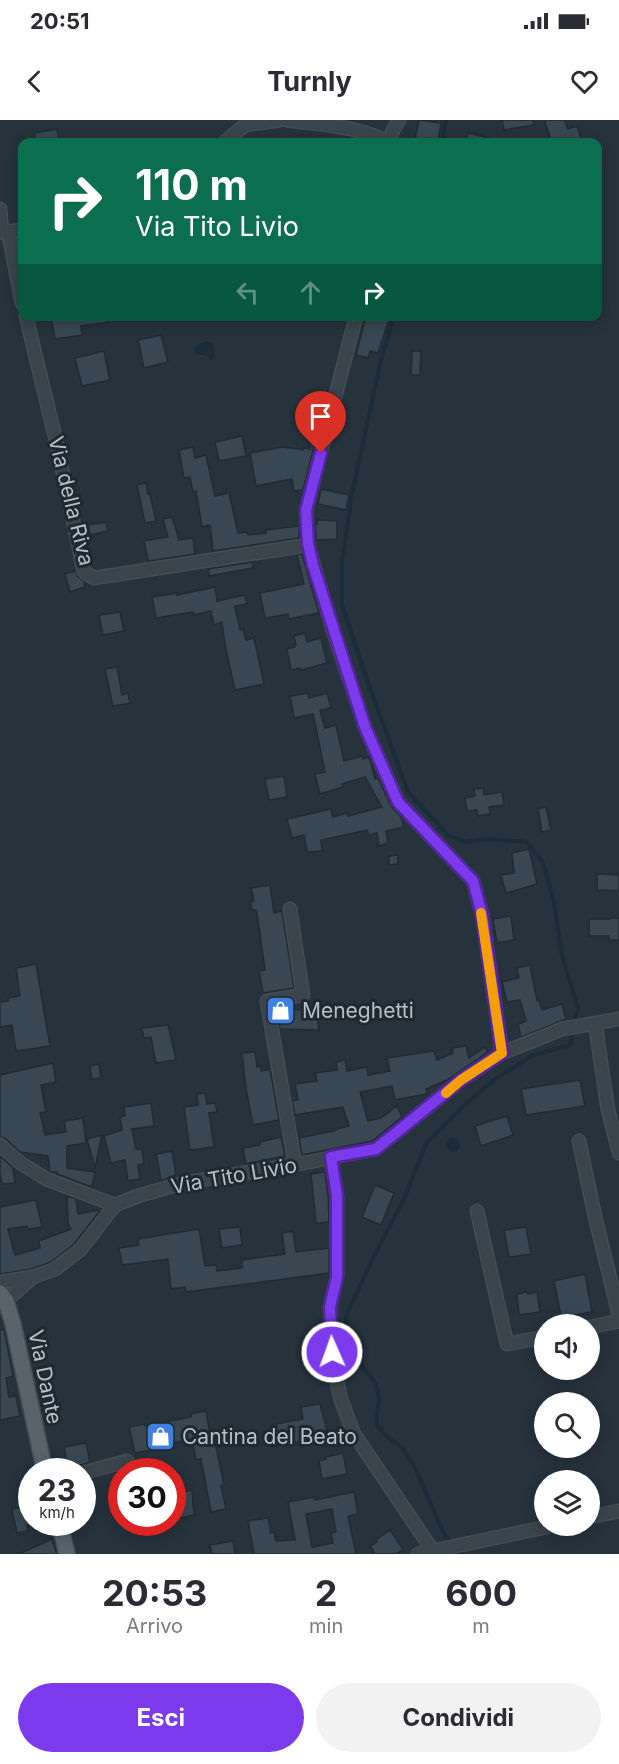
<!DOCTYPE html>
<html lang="it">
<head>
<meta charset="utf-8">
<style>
  :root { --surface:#fff; --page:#f2f2f3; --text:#2b2b33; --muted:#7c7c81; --accent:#7c3aed }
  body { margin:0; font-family:Inter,sans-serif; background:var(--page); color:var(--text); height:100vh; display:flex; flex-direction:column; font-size:22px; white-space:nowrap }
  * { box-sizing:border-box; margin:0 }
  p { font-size:20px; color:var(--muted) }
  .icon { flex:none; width:33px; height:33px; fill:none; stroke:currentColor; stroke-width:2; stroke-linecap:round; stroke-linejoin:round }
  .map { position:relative; height:1434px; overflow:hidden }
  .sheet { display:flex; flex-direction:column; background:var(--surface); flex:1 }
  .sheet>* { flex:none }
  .top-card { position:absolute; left:18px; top:18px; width:584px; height:183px; border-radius:12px; box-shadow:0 3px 15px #0003; background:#0b6e4f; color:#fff; overflow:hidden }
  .tools { position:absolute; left:534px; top:1194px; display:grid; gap:12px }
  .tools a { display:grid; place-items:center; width:66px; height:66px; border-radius:50%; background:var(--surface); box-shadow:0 3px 15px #0003; font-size:30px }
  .speed { position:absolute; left:18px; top:1338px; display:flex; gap:12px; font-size:30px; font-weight:700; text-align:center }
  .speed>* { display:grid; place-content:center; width:78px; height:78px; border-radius:50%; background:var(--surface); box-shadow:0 3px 15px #0003; line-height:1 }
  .speed small { font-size:15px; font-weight:400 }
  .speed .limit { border:9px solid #d22; background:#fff; color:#111 }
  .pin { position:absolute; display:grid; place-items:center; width:51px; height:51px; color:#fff; margin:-62px -26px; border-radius:50% 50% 50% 0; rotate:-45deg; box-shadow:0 0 6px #0007 }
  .pin .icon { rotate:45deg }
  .me { position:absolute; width:66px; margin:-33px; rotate:358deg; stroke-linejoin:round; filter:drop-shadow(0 0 4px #0008) }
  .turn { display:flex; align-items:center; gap:21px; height:126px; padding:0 18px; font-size:27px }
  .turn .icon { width:78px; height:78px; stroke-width:2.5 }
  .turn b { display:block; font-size:42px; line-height:51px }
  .lanes { display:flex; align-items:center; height:57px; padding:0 18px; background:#0003; justify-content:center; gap:30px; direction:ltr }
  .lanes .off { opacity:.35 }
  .eta { display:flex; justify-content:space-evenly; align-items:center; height:102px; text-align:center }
  .eta b { font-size:36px; font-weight:700; line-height:42px }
  .button { display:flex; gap:12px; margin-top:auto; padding:12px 18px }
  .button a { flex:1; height:69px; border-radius:36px; background:var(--accent); color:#fff; font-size:24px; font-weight:700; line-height:69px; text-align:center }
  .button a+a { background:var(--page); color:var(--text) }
  .status { display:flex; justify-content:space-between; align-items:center; height:42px; padding:0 30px; background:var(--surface); direction:ltr }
  .status svg { height:16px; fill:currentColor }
  header { display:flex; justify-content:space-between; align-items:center; height:78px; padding:0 18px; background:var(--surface); font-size:27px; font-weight:700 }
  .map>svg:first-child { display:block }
</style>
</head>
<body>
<div class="status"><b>20:51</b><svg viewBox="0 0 49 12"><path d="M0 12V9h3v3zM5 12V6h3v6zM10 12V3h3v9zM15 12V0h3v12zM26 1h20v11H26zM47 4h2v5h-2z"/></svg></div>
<header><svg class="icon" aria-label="back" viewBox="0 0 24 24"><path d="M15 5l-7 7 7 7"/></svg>Turnly<svg class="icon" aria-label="heart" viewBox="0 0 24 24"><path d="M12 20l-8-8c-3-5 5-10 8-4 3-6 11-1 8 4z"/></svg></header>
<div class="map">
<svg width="619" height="1434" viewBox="0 0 619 1434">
  <rect width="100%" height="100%" fill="#26323c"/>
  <!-- water -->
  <g fill="#1a2b39">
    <path d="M207,221L213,224C215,230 216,237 212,241L205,235H197L195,229V226Z"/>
    <circle cx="453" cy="1025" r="7"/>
  </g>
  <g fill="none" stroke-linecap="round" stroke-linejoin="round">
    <!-- stream -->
    <g stroke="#1a2b39" stroke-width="4">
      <polyline points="442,22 446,0"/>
      <polyline points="394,196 382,236 352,373 342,442 342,485 367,560 408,672 448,715 465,722 487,719 527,722 543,743 554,782 562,836 578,888 574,904"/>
      <polyline points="462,1434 445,1416 414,1346 402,1328 384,1314 376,1303 379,1279 376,1264 348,1228 346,1196 374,1136 404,1079 426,1024 468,982 495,959 531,936 570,925 573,911"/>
    </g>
  </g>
  <!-- building -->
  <g fill="#384752" stroke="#212b33" stroke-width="1.5" fill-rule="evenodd">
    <polygon points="419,0 441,3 438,22 415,18"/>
    <polygon points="502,0 533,0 534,5 504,10"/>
    <polygon points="544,0 565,0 568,9 577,6 582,22 552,22"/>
    <polygon points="57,9 59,22 36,22 34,13"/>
    <polygon points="468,13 494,19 494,22 465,22"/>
    <polygon points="51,196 108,196 109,202 81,206 82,215 55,219"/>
    <polygon points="366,196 390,196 378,233 370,231 368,238 356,235"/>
    <polygon points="161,215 168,242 144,248 138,220"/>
    <polygon points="104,231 110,260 82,266 75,238"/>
    <polygon points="412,231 421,231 420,255 411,255"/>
    <polygon points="314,313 317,314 303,370 294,371 292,359 256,366 250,333 283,327 303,330 303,328 310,329"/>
    <polygon points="242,316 246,336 219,341 215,322"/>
    <polygon points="193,327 195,338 206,335 215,376 229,373 238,413 247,412 248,415 266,413 266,410 299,406 299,418 213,431 210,405 202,407 196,371 193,372 190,357 184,358 179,330"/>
    <polygon points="146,363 148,374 150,374 156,401 145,403 137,365"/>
    <polygon points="321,369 349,375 346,390 318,384"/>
    <polygon points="172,397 179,420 193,418 195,434 148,441 144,421 168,417 163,399"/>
    <polygon points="317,400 337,401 337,419 316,420 315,404 317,404"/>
    <polygon points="106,402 108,411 90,415 88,405"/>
    <polygon points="302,434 319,493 289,499 288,494 265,498 260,473 304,464 297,435"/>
    <polygon points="253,442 253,448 209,456 208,449"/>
    <polygon points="75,451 78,457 84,461 85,467 70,472 65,454"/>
    <polygon points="215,467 217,481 245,475 247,484 235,486 240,510 243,509 246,520 254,518 264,564 235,570 225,525 222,502 214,505 211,491 194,495 193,492 156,498 152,477 177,473 177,475"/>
    <polygon points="120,492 124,511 103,515 99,495"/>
    <polygon points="305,513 307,522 321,518 327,543 301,550 300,548 291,550 287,529 295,527 294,525 296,525 294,516"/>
    <polygon points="117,547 122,575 128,573 130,583 113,586 105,549"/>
    <polygon points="308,573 309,578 327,573 331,588 320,590 325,608 336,605 344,641 362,636 363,639 369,637 375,659 378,658 391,686 401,697 404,707 386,711 388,723 379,726 377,713 369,715 367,710 321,720 322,731 307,732 304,715 292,718 287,699 331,689 333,697 347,693 348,696 382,687 365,657 342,664 343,667 320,674 315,654 325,652 313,594 294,598 290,576"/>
    <polygon points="284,656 287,677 269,680 265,659"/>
    <polygon points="483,668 484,675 502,672 504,685 489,687 490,694 478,696 477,690 467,691 465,678 475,676 474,669"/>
    <polygon points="546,687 551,710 542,712 538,689"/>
    <polygon points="529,729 537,764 506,773 501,755 514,753 512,733"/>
    <polygon points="398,735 398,744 389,745 389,736"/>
    <polygon points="597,754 619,755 619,771 597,770"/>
    <polygon points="270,765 274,793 282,791 294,868 263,873 259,851 265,850 257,793 256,790 252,790 250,782 254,781 251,768"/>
    <polygon points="511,796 514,820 497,823 493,799"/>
    <polygon points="610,798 619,798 619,820 609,820 609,816 589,816 589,799 610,799"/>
    <polygon points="36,844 50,926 16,931 12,905 0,907 0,882 8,881 8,878 20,876 16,848"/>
    <polygon points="530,845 537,881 539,880 542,890 562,884 566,899 521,917 518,904 526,901 520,880 507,882 502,862 519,858 517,848"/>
    <polygon points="308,888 316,888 319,910 280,909 277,889 308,890"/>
    <polygon points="168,905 176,940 156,943 151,917 144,918 142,908"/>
    <polygon points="466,926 469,938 485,927 488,932 447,960 426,969 427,974 395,980 392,966 360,972 368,1001 381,998 397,986 402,997 372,1021 302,1035 299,1018 334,1011 334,1010 349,1006 343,987 295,995 292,981 298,980 295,964 317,961 315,953 337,950 336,942 345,940 347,951 367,947 368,955 390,951 387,938 434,931 437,940 453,933 452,928"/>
    <polygon points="255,932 257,947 261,946 261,951 270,949 279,1000 253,1005 246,969 242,933"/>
    <polygon points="53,943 56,962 41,965 46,992 40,993 45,1015 66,1012 64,1001 83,998 86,1023 67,1026 67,1048 95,1052 92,1067 57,1054 57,1052 50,1052 48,1036 20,1032 6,1019 0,1017 0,955"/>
    <polygon points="99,944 101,958 92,959 90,946"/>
    <polygon points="580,960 585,986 526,995 521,969"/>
    <polygon points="205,973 207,984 215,983 217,992 209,993 214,1027 190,1030 184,987 198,985 197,974"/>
    <polygon points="151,983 154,1006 132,1009 136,1029 142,1029 144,1044 138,1045 140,1059 128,1061 125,1040 111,1043 104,1016 122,1010 120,997 125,996 124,987"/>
    <polygon points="507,996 513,1015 481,1026 475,1006"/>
    <polygon points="102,1015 95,1048 87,1019"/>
    <polygon points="281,1017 285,1036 246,1044 243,1028 260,1025 260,1022"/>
    <polygon points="172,1031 176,1054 174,1055 174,1057 161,1060 156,1034"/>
    <polygon points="0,1036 13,1048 15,1063 2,1064 0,1054"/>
    <polygon points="325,1052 328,1076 329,1102 316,1103 311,1054"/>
    <polygon points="375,1065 394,1073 381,1105 362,1097"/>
    <polygon points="67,1076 76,1079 78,1094 98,1090 99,1092 74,1124 51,1142 31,1149 0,1154 0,1087 36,1080 42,1107 28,1109 27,1106 8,1109 15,1135 40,1128 39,1121 71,1109 68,1103"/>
    <polygon points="240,1107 242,1125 222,1128 219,1109"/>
    <polygon points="526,1107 531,1134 509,1137 504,1110"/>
    <polygon points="199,1109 205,1146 216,1145 217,1151 242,1148 242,1140 285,1134 282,1113 293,1111 296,1132 329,1128 329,1153 186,1172 185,1167 171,1169 168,1139 122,1145 119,1128 139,1125 138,1119"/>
    <polygon points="585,1154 592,1192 565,1197 565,1195 561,1196 554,1161"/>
    <polygon points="527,1172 528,1174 537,1172 540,1192 519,1195 517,1174"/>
    <polygon points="4,1209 13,1256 6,1258 9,1277 16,1276 20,1296 0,1300 0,1210"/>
    <polygon points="320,1284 327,1310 301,1315 303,1321 280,1325 276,1304 303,1299 301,1287"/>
    <polygon points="206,1291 210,1314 213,1313 224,1365 221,1366 226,1389 211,1392 201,1339 196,1340 192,1319 150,1328 151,1330 135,1333 129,1307 144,1304 145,1306 191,1297 191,1294"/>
    <polygon points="86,1323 90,1342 68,1349 64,1327"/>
    <polygon points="343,1333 347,1354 322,1359 319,1341 326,1339 326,1337"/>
    <polygon points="192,1370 194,1395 172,1400 172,1374"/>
    <path d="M354,1372L358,1394L348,1396L356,1434H254L248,1401L268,1398L271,1413L274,1412L276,1421L295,1420L288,1382L314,1377L315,1380ZM332,1389L336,1412L331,1413L333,1423L312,1427L306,1394Z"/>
    <polygon points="32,1385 32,1405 27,1405 28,1411 17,1413 12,1389"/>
    <polygon points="390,1410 403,1429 396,1434 375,1434 370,1426 377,1422 376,1420"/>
    <polygon points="52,1419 57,1434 19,1434"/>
    <polygon points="233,1421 235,1434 212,1434 210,1425"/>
  </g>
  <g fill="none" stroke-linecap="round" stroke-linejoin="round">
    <defs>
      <g id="minor">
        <path d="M287,0C314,4 365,7 386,22"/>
        <polyline points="225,22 245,5 280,0"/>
        <polyline points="387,22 399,0"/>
        <polyline points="0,89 2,112"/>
        <polyline points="8,111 22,183"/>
        <polyline points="1,112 22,110"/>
        <polyline points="26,196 57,325 84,452 94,458 308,425"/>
        <polyline points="356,196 306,390 308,425 333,511 365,607 398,682 473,761 482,794 502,933"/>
        <polyline points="290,789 303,875 267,881 295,1045"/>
        <polyline points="595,903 608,990 619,1033"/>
        <polyline points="579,1021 596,1101 619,1195"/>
        <polyline points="0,1025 19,1042 46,1059 115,1085"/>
        <polyline points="331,1037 337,1076 337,1157 330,1187 331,1220 333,1245 341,1280 354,1314 435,1434"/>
        <polyline points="477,1091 507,1224 544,1217"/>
        <polyline points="0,1162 32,1157"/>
        <polyline points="6,1181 33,1157 55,1149 80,1130 115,1085 138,1076 183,1063 304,1043 376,1029 461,960 502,933 562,909 619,899"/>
        <polyline points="590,1207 619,1201"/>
        <polyline points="82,1353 127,1341"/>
        <polyline points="590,1397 619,1391"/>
        <polyline points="418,1434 551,1406"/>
      </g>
      <g id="major">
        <polyline points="0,1173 6,1181 13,1204 45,1352"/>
        <polyline points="59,1402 67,1434"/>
      </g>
    </defs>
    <!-- minor casing -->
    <use href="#minor" stroke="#434d55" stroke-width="15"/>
    <!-- major casing -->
    <use href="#major" stroke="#434d55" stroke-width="18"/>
    <!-- minor -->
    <use href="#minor" stroke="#3a444c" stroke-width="12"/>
    <!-- major -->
    <use href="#major" stroke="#58636c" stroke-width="15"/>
  </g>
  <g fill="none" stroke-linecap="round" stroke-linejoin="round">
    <defs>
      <polyline id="route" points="321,333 306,390 308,424 313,445 365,607 398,682 473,761 482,794 502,933 461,960 376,1029 331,1037 337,1076 337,1157 330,1187 332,1232"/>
    </defs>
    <!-- route casing -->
    <use href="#route" stroke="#51269a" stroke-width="15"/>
    <!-- route -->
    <use href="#route" stroke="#7c3aed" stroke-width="10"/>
    <!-- slow -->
    <polyline stroke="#f59e0b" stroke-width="10" points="446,973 461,960 502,933 481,793"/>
  </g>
  <!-- icons -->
  <defs>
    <symbol id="shop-square" viewBox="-11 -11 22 22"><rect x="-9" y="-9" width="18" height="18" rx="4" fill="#3f7fe0" stroke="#1f2931"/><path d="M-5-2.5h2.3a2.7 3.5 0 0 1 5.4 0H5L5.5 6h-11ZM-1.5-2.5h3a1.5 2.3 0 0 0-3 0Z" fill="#fff"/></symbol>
  </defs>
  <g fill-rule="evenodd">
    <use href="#shop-square" x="264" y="874" width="33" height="33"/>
    <use href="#shop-square" x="144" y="1300" width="33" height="33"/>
  </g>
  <g text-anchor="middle" stroke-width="6" stroke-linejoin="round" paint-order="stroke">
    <!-- street labels -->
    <g font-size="21" fill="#b5bfc7" stroke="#1f2931">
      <text transform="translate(71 381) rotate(76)" y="7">Via della Riva</text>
      <text transform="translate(234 1056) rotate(-10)" y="7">Via Tito Livio</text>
      <text transform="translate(45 1257) rotate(78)" y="7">Via Dante</text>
    </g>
    <!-- poi labels -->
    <g font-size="21" fill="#b5bfc7" stroke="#1f2931" text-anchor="start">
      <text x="302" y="898">Meneghetti</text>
      <text x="182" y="1324">Cantina del Beato</text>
    </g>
  </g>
</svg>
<div class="tools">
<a><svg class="icon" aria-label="sound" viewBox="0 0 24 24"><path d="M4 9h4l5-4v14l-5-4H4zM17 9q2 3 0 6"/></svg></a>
<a><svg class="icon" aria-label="search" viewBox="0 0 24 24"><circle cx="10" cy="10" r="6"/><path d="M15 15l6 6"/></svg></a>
<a><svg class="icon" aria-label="layers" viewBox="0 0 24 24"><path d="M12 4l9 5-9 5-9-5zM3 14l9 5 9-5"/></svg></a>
</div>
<div class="speed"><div>23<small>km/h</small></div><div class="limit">30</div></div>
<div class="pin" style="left:321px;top:333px;background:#d93025"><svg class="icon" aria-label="arrive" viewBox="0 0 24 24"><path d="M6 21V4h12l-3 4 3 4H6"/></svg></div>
<svg class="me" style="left:332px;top:1232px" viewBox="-20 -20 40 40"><circle r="17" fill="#7c3aed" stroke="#fff" stroke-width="3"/><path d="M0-11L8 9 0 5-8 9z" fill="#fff"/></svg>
<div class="top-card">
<div class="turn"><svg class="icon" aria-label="right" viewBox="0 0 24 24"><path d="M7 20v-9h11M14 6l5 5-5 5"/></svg><div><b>110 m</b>Via Tito Livio</div></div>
<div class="lanes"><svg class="icon off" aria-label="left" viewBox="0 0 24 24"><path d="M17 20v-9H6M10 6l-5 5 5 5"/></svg><svg class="icon off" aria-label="ahead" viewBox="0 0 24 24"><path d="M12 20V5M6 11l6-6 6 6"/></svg><svg class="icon" aria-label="right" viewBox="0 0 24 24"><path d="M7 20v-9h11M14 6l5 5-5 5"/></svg></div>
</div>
</div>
<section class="sheet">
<div class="eta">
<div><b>20:53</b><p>Arrivo</p></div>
<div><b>2</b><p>min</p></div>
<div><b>600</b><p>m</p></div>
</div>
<div class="button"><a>Esci</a><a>Condividi</a></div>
</section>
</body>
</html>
